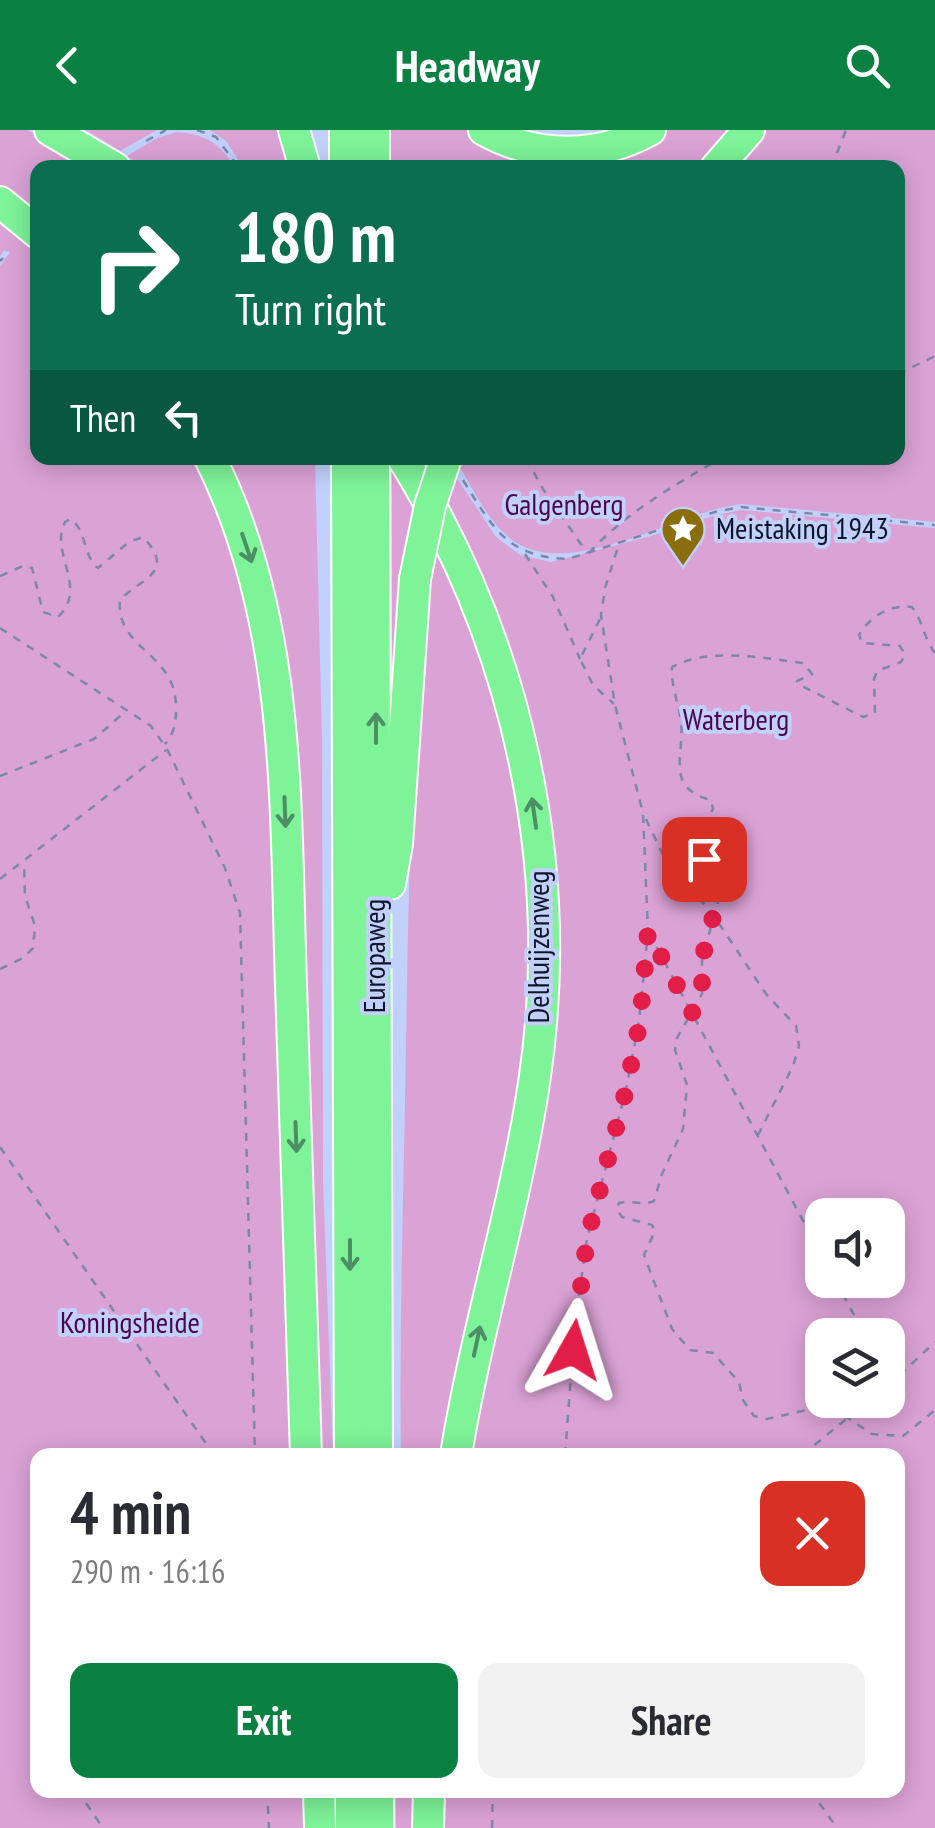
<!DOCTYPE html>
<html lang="en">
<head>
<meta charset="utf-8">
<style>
  :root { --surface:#fff; --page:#f2f2f3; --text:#2b2b33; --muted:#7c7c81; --accent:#0b8043 }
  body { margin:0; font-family:"PT Sans Narrow",sans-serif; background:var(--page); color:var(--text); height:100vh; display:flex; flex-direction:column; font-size:38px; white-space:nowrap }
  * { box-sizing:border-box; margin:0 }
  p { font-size:32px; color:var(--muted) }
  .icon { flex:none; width:55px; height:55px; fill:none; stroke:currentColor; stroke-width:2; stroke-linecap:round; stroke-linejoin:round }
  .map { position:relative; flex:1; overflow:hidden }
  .sheet { position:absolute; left:30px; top:1318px; width:875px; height:350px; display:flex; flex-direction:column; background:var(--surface); border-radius:20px; box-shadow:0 5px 25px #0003 }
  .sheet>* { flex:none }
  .banner { position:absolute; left:30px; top:30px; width:875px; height:305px; border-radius:20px; box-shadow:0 5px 25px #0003; background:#0b6e4f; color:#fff; overflow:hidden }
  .tools { position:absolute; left:805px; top:1068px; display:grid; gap:20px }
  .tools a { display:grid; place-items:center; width:100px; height:100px; border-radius:20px; background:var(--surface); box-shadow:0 5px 25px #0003; font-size:50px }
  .pin { position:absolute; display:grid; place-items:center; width:85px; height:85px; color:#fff; margin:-42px; border-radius:20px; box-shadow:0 5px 15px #0006 }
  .me { position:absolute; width:110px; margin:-55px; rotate:6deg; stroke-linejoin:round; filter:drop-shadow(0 0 8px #0008) }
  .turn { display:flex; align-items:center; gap:35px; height:210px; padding:0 40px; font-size:45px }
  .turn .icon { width:130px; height:130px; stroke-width:2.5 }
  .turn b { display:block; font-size:70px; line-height:85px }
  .then { display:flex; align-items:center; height:95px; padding:0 40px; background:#0003; gap:20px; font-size:38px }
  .round { display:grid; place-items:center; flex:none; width:105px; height:105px; border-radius:20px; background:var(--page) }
  .overview { display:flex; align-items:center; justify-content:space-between; height:170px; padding:0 40px }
  h1 { font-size:60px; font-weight:700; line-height:75px }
  .action { display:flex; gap:20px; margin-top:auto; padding:20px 40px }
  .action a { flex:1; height:115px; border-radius:20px; background:var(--accent); color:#fff; font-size:40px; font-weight:700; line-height:115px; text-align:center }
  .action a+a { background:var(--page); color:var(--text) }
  header { display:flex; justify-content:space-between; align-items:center; height:130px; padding:0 40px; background:var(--accent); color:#fff; font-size:45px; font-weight:700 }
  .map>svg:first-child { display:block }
</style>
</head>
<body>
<header><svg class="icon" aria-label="back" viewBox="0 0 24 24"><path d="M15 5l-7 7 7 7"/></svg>Headway<svg class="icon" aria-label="search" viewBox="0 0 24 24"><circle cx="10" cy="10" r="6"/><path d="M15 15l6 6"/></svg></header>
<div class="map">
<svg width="935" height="1698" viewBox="0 0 935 1698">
  <rect width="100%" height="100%" fill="#c2d1fc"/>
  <!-- green -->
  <g fill="#dba2d6" fill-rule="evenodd">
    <polygon points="0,0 27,0 97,37 38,38 37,89 0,59"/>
    <polygon points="86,0 157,0 120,21"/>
    <polygon points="210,0 282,0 294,37 243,37 226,11"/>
    <polygon points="388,0 469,0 474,4 645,13 666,0 738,0 702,38 389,37"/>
    <path d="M762,0H935V392L741,374C672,383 563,457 506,405C485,386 472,357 458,334L460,328H898V38L730,37Z"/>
    <path d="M177,2C205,4 220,13 234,37H145L127,26L157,8Z"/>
    <path d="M0,92L37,124L38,328H193C238,422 258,518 267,621L292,1325H38V1660H302L304,1698H0V136L10,122L4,121L0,126Z"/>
    <polygon points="221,328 315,328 322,609 323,1050 333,1325 317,1325 295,652"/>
    <polygon points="392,328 421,379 392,589"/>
    <path d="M454,344L496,407L520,425L551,432L651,406L716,385L742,380L935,398V1698H445L446,1660H898V1325H472C492,1208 528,1094 546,977C580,760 544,563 446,368ZM822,1085H888V1150H822ZM822,1205H888V1270H822Z"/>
    <path d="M437,407L501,574L533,775L523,957L446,1325H401C399,1188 404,1052 406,915C409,745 410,575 437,407Z"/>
    <polygon points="396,1660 420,1660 418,1698 396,1698"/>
  </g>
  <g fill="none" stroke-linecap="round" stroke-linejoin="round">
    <defs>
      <g id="motorway">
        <polyline points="50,0 115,38"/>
        <polyline points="294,0 305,38"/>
        <polyline points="345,0 345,38"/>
        <polyline points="374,0 374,38"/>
        <path d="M484,0C536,29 598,29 650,0"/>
        <polyline points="716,38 749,0"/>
        <polyline points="0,72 38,103"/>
        <path d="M210,328C292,492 285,676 291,855C296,1012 301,1168 306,1325"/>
        <polyline points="347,328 350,1325"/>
        <polyline points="374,328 377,1325"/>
        <path d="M403,328C518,514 567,736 534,953C515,1079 476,1200 456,1325"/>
        <polyline points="390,754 397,714 415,449"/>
        <polyline points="319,1660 320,1698"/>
        <polyline points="351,1660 351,1698"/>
        <polyline points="378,1660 378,1698"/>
        <polyline points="428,1698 429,1660"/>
      </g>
    </defs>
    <!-- motorway casing -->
    <use href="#motorway" stroke="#fff" stroke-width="34"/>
    <!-- path -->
    <g stroke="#7c88aa" stroke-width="2.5" stroke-dasharray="8 8" stroke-linecap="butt">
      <polyline points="197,0 216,7 239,38"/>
      <polyline points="146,11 166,0"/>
      <polyline points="831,38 846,0"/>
      <polyline points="0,131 3,128"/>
      <polyline points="898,244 935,226"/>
      <polyline points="526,328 543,359 587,423"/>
      <path d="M463,350C493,398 507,427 568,429L715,382L741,377L935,395"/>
      <path d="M589,423C625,383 675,355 721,328"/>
      <polyline points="525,424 553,467 580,529"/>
      <path d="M0,446L23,436L32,438L43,482L58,487C89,458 49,423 65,392L70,389C87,399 82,425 98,438L129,412L143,407C177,443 141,448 120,470C115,519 177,523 176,578C176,594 175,601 165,614"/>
      <polyline points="600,489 580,529 593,555 614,574"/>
      <polyline points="0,498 151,596 167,619 225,738 240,783 255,1325"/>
      <path d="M935,523C924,509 923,491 912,477C891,474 870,486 859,505L862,513L900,516L905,525L901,532L877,541L874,549L875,583L863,587L798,554L797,551L812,544L803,533C762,528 710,517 672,537C671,556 678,572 681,591C685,625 664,658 711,670L713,679L705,692L691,703C690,720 702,728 715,736L721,761L702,829V864L677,908L675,920L687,955L683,999L662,1044L654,1071C643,1076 631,1070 619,1073L617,1080L622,1087L652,1095L655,1101L644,1125L672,1199L690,1220L713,1223L739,1252L743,1270L754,1286L767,1289L811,1279L848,1288L872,1304L903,1306L935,1280"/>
      <polyline points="0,646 94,609 127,580"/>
      <polyline points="646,689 663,725 714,786 766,864 796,896 799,916 793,936 758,1005"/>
      <polyline points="0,749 166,620"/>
      <polyline points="649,803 822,1126"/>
      <polyline points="0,839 23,828 33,818 35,796 25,766 24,732"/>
      <polyline points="0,1017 214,1325"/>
      <polyline points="835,1150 865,1205"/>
      <polyline points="888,1256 935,1212"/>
      <polyline points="565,1325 575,1192 587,1109 626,960 639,891 648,802 643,683 615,575 601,485 605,458 619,414"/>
      <polyline points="802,1325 870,1270"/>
      <polyline points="77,1660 103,1698"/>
      <polyline points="267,1660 269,1698"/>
      <polyline points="810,1660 837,1698"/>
      <polyline points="492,1698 493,1660"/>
    </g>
    <!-- motorway -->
    <use href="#motorway" stroke="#7ef398" stroke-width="30"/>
    <defs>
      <polyline id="motorway-bridge" points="415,449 430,376 446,328"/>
    </defs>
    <!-- motorway-bridge casing -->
    <use href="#motorway-bridge" stroke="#fff" stroke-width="34" stroke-linecap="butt"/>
    <!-- motorway-bridge -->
    <use href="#motorway-bridge" stroke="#7ef398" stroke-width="30"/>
  </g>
  <!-- one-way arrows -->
  <defs><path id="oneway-shaft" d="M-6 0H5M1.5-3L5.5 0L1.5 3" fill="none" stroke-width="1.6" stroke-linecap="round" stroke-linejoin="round" transform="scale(2.5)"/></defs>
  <g stroke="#4c8f66">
    <use href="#oneway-shaft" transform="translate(247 418) rotate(71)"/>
    <use href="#oneway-shaft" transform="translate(376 598) rotate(-90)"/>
    <use href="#oneway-shaft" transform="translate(285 682) rotate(88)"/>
    <use href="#oneway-shaft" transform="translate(534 683) rotate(-98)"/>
    <use href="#oneway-shaft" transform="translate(296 1007) rotate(88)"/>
    <use href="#oneway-shaft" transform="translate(350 1125) rotate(90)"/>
    <use href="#oneway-shaft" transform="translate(477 1211) rotate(-78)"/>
  </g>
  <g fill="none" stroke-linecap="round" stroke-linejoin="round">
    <!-- route -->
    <polyline stroke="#e11d48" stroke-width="18" stroke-dasharray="0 32.4" points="573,1220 587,1109 626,960 640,891 648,802 692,883 702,864 702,829 720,760 716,736 704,729"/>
  </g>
  <!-- icons -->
  <defs>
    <symbol id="sight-pin" viewBox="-11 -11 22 30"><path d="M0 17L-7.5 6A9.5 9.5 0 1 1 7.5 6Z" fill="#8a6d0d" stroke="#c2d1fc"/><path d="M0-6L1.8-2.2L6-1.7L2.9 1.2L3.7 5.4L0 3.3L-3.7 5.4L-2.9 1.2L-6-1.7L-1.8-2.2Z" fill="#fff"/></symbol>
  </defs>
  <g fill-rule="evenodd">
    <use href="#sight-pin" x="658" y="374" width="50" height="68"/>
  </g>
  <g text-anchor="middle" stroke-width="8" stroke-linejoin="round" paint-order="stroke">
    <!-- park labels -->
    <g font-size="30" fill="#4c064b" stroke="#c2d1fc">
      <text x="564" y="385">Galgenberg</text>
      <text x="736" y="600">Waterberg</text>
      <text x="130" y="1203">Koningsheide</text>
    </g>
    <!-- poi labels -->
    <g font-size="30" fill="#0f1528" stroke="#c2d1fc" text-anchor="start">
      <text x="716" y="409">Meistaking 1943</text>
    </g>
    <!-- street labels -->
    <g font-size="30" fill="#0f1528" stroke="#c2d1fc">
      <text transform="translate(539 817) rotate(-90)" y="10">Delhuijzenweg</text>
      <text transform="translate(375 826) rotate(-90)" y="10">Europaweg</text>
    </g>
  </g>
</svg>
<div class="tools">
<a><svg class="icon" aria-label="sound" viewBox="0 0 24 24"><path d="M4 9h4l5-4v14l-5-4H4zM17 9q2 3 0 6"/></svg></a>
<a><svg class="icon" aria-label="layers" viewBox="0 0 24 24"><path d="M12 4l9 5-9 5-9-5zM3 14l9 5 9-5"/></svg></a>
</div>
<div class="pin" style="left:704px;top:729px;background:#d93025"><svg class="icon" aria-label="arrive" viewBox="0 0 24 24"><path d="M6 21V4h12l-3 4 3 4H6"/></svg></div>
<svg class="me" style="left:573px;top:1220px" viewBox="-20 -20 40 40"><path d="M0-17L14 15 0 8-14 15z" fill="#e11d48" stroke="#fff" stroke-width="4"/></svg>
<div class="banner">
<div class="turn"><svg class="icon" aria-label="right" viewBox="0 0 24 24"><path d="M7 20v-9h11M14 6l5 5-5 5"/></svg><div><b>180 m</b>Turn right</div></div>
<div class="then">Then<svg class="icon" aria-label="left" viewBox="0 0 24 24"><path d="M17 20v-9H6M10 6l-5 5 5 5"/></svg></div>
</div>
<section class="sheet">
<div class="overview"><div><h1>4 min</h1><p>290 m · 16:16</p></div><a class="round" style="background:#d93025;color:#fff"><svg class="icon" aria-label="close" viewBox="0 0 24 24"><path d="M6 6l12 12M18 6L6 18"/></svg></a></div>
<div class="action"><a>Exit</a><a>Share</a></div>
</section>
</div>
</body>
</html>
